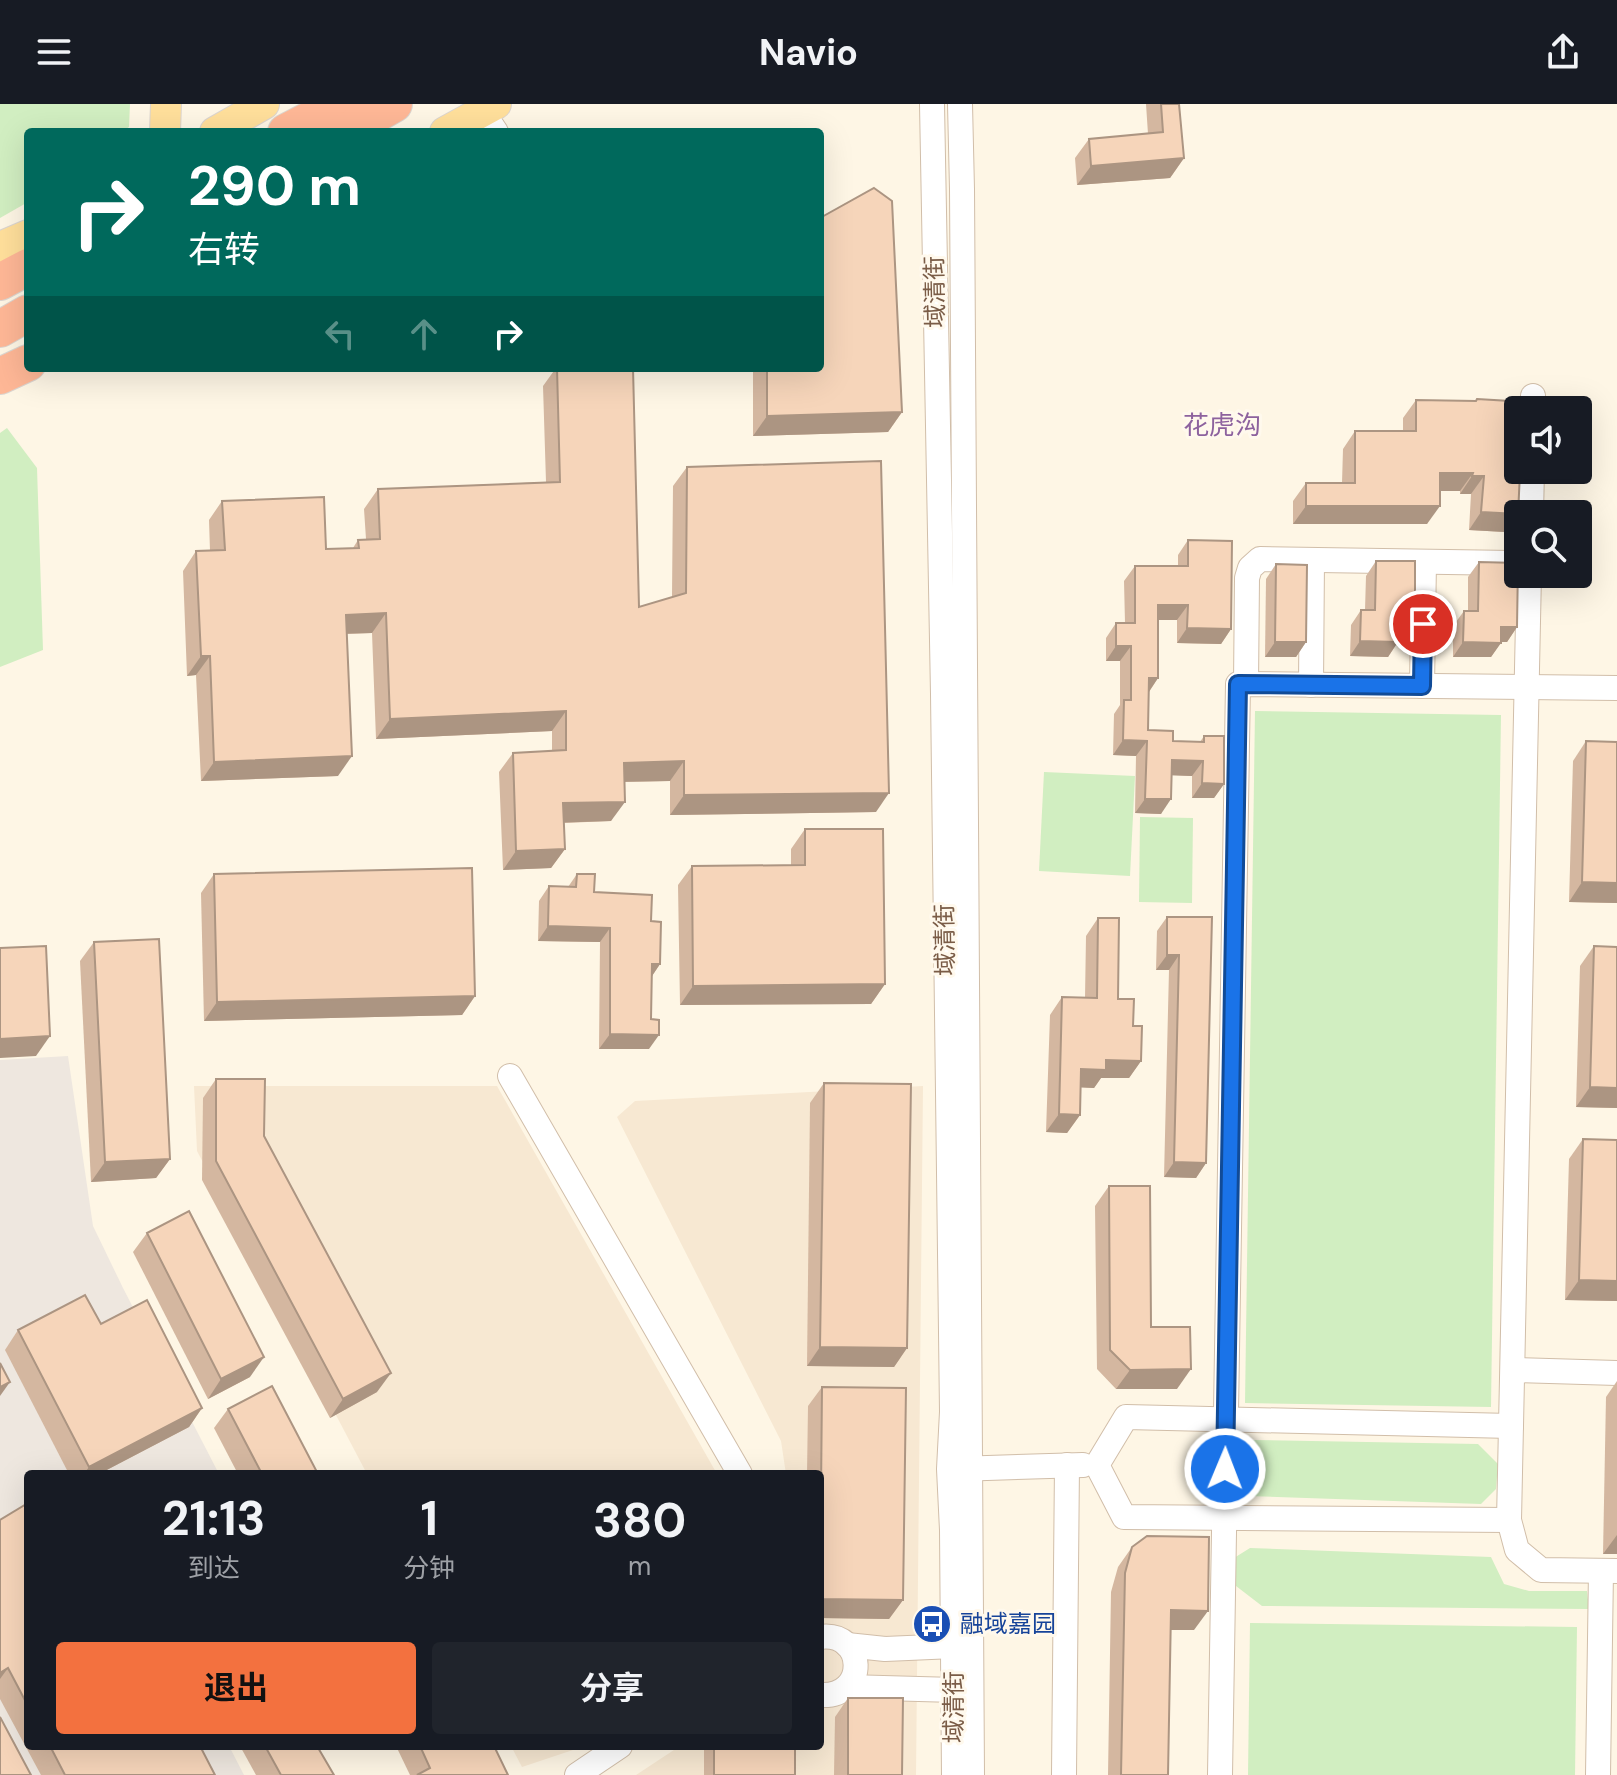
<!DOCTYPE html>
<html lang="zh">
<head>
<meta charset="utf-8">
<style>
  :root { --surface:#171b24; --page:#20242c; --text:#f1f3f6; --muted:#9ea1a6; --accent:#f3713f }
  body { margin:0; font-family:"DM Sans","Noto Sans SC",sans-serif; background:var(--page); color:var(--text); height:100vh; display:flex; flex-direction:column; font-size:30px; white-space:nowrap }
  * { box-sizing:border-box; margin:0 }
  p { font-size:26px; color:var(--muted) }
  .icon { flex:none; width:44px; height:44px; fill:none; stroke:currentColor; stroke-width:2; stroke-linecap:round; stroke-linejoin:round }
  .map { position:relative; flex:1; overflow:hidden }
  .side { position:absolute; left:24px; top:1366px; width:800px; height:280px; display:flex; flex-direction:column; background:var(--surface); border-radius:8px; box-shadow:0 8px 32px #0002 }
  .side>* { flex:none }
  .banner { position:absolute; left:24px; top:24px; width:800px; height:244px; border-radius:8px; box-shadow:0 8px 32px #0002; background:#00695c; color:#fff; overflow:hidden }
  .buttons { position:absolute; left:1504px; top:292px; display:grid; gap:16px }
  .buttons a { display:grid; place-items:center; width:88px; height:88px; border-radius:8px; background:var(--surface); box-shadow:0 8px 32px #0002; font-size:40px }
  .pin { position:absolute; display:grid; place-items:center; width:68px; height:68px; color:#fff; margin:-34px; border:4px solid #fff; border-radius:50%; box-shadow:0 2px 8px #0007 }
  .me { position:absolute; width:88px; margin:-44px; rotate:1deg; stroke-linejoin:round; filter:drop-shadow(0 0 6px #0008) }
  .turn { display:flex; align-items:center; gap:28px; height:168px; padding:0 32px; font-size:36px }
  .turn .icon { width:104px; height:104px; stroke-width:2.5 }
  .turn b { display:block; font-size:56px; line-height:68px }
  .lanes { display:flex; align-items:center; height:76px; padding:0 32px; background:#0003; justify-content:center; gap:40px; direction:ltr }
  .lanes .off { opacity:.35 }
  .eta { display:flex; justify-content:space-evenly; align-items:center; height:136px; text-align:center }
  .eta b { font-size:48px; font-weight:700; line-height:56px }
  .action { display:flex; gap:16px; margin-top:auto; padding:16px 32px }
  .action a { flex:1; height:92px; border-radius:8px; background:var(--accent); color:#111; font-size:32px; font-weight:700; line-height:92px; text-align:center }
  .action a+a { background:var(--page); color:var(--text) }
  header { display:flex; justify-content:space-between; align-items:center; height:104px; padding:0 32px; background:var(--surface); font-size:36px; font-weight:700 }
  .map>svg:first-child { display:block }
</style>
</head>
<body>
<header><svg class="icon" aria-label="menu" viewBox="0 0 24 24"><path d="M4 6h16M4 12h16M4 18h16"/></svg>Navio<svg class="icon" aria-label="share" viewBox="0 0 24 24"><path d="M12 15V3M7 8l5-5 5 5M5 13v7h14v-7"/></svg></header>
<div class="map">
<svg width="1617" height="1671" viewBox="0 0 1617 1671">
  <rect width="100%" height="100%" fill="#fef6e5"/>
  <!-- residential -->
  <g fill="#f7e8d2">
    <polygon points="194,982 497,982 717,1370 367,1370 197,1047"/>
    <polygon points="923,982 916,1671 636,1671 680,1642 820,1642 820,1370 786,1370 781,1337 617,1013 635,997"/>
    <polygon points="511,1642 575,1642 576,1645 522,1663"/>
  </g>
  <!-- industrial -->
  <polygon fill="#eee7df" points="68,952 93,1122 123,1184 219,1370 28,1370 28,1642 229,1642 244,1671 0,1671 0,956"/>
  <!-- green -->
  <g fill="#d1eec1">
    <polygon points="0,0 130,0 129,23 121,28 28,28 28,98 0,114"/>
    <polygon points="7,324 37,364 43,546 0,563 0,329"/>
    <polygon points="1255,607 1501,611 1491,1303 1245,1299"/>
    <polygon points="1044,668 1135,672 1130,772 1039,767"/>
    <polygon points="1140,713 1193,714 1192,799 1139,798"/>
    <polygon points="1252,1336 1478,1340 1498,1360 1496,1385 1481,1400 1247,1392 1236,1374 1236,1347"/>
    <polygon points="1250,1444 1491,1453 1504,1480 1529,1487 1587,1487 1589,1505 1262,1502 1236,1482 1234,1454"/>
    <polygon points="1250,1519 1577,1523 1575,1671 1248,1671"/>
  </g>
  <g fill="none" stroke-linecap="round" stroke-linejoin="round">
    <defs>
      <g id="minor">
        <polyline points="932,0 943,590 952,1308 949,1365 952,1426 954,1671"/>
        <polyline points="960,0 962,85 972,1671"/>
        <polyline points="482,7 496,28"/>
        <polyline points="1533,306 1533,292"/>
        <polyline points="1531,410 1532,366"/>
        <polyline points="1529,470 1509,1416 1517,1446 1541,1466 1617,1467"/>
        <polyline points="1246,580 1247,474 1250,464 1260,455 1512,459"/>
        <polyline points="1311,581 1312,456"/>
        <polyline points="1422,582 1424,458"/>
        <polyline points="510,972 740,1370"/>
        <polyline points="1513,1266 1617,1269"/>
        <polyline points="1097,1361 1124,1413 1509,1416"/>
        <polyline points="1097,1361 1126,1313 1511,1322"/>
        <polyline points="956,1365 1083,1361"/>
        <path d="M820,1533C866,1527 869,1594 820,1591"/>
        <polyline points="847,1541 885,1545 954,1542"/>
        <polyline points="847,1583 955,1586"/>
        <polyline points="577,1671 620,1642"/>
        <polyline points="1064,1671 1067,1361"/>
        <polyline points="1220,1671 1238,580 1617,584"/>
        <polyline points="1598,1671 1601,1467"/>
      </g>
      <g id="major">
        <polyline points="165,28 166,0"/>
        <polyline points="215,28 264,0"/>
        <polyline points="445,28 496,0"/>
        <polyline points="0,143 28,131"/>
      </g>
      <g id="highway">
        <polyline points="286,28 340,0"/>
        <polyline points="345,28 394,0"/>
        <polyline points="0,178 28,163"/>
        <polyline points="0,225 28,209"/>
        <polyline points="0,272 28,259"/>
      </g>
    </defs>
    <!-- minor casing -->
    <use href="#minor" stroke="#d1bea9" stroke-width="26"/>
    <!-- major casing -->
    <use href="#major" stroke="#dcd5cf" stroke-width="32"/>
    <!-- highway casing -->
    <use href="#highway" stroke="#dcd5cf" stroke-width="38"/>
    <!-- minor -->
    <use href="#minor" stroke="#fff" stroke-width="24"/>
    <!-- major -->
    <use href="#major" stroke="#ffdf9b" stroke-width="30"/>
    <!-- highway -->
    <use href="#highway" stroke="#feb796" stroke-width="36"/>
  </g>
  <!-- wall -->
  <g fill="#d4b7a0">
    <polygon points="1146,0 1179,0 1184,54 1170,74 1077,81 1075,54 1089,35 1148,30"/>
    <polygon points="556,264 633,264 639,503 672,493 673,382 687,363 876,708 670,711 670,677 624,678 611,717 564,719 565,745 551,764 503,766 499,668 513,649 552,647 552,627 376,635 372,529 347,530 338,672 201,677 196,571 187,572 183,467 196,447 210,447 209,416 222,397 326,445 353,444 358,436 366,435 364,405 378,385 546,378 543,282"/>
    <polygon points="753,264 820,264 902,308 888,328 753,332"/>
    <polygon points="1477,295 1506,368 1505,428 1469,426 1471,390 1460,390 1460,387 1440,387 1427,420 1293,420 1293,397 1306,379 1342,379 1343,345 1355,327 1403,327 1403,314 1416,296 1475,297"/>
    <polygon points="1188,436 1231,525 1221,540 1177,539 1177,516 1158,516 1158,574 1149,588 1148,626 1173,637 1200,638 1204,632 1224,680 1214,694 1192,694 1192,672 1172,671 1161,710 1135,709 1136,652 1113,651 1114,610 1120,601 1120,557 1106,557 1106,534 1116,519 1125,519 1124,477 1135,462 1178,462 1178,451"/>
    <polygon points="1376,457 1415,522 1404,537 1398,537 1388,553 1350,552 1351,521 1361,506 1365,506 1366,472"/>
    <polygon points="1479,458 1517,523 1507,538 1501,538 1491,553 1453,553 1453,522 1464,507 1468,507 1468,473"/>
    <polygon points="1276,460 1306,538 1296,553 1265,553 1266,475"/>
    <polygon points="1586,637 1617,799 1569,798 1573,657"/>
    <polygon points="805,725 885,880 871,900 680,901 678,781 692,762 791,761 791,745"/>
    <polygon points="214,770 475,892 462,911 204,917 201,789"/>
    <polygon points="577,770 594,788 651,817 660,860 652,872 649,945 599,945 600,838 538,837 539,797 549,782 568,783"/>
    <polygon points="1167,813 1212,813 1206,1059 1196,1074 1164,1073 1169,866 1156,866 1157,827"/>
    <polygon points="1098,814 1118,895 1133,922 1141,957 1129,974 1101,974 1094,984 1081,983 1080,1011 1067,1029 1046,1028 1050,911 1062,893 1085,894 1086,832"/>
    <polygon points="94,838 170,1055 156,1074 91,1078 80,857"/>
    <polygon points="1594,842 1617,843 1617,1004 1576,1003 1580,862"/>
    <polygon points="216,975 264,1032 377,1288 330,1314 202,1076 203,994"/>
    <polygon points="824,979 907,1244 894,1263 807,1262 810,999"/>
    <polygon points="1583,1035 1617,1036 1617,1197 1565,1196 1569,1055"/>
    <polygon points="1109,1082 1151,1223 1177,1285 1116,1285 1097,1265 1095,1102"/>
    <polygon points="147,1129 250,1273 208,1295 133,1148"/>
    <polygon points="101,1220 202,1304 189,1323 99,1370 69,1370 5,1246 18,1226"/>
    <polygon points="1617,1277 1617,1450 1603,1450 1606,1293"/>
    <polygon points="822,1283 903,1496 889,1515 820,1514 820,1370 807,1370 808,1302"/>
    <polygon points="228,1305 318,1370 238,1370 214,1324"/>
    <polygon points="28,1399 28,1642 200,1642 215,1671 41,1671 0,1595 0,1416"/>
    <polygon points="1132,1443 1194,1526 1170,1526 1168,1671 1108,1671 1111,1488 1118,1463"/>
    <polygon points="848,1594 902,1671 834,1671 835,1613"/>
    <polygon points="240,1642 317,1642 334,1671 256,1671"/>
    <polygon points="396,1642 494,1642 508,1671 410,1671"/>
    <rect x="704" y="1642" width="91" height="29"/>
  </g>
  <!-- shaded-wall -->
  <g fill="#ac9582">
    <polygon points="1184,54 1170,74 1077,81 1091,62"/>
    <polygon points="902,308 888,328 753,332 767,312"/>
    <polygon points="1440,369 1473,369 1460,387 1427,387"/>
    <polygon points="1472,372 1484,372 1471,390 1460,390"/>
    <polygon points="1306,402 1440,402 1427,420 1293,420"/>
    <polygon points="1481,408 1518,410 1505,428 1469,426"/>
    <polygon points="1158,501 1188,501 1177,516 1148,516"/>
    <polygon points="386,509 372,529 333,530 346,511"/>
    <polygon points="1398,522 1415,522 1404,537 1388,537"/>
    <polygon points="1501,523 1517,523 1507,538 1491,538"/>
    <polygon points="1187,524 1231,525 1221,540 1177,539"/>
    <polygon points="1360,537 1398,538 1388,553 1350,552"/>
    <polygon points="1275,538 1306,538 1296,553 1265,553"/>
    <polygon points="1463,538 1501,539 1491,553 1453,553"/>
    <polygon points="1116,542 1131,542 1120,557 1106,557"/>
    <polygon points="201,552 210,552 196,571 187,572"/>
    <polygon points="1149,574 1158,574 1148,589"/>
    <polygon points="566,607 552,627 376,635 390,615"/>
    <polygon points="1123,636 1147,637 1136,652 1113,651"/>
    <polygon points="352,652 338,672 201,677 214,658"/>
    <polygon points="1172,656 1203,657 1192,672 1162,671"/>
    <polygon points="684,657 670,677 610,678 624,659"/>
    <polygon points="1202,679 1224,680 1214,694 1192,694"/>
    <polygon points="889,689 876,708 670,711 684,691"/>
    <polygon points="1145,695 1171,695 1161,710 1135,709"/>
    <polygon points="625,698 611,717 549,719 563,699"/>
    <polygon points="565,745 551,764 503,766 516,747"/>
    <polygon points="1582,778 1617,779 1617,799 1569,798"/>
    <polygon points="548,822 610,824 600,838 538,837"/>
    <polygon points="1167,851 1179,851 1169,866 1156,866"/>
    <polygon points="652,860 660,860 650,875"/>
    <polygon points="885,880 871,900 680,901 693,882"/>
    <polygon points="475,892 462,911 204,917 217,898"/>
    <polygon points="610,930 659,931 649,945 599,945"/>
    <polygon points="50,932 36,952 0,954 0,935"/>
    <polygon points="1106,956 1141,957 1129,974 1101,974 1094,984 1069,983 1081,965"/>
    <polygon points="1590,983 1617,984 1617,1004 1576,1003"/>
    <polygon points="1059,1010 1080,1011 1067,1029 1046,1028"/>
    <polygon points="170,1055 156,1074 91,1078 105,1058"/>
    <polygon points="1174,1058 1206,1059 1196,1074 1164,1073"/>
    <polygon points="1579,1176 1617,1177 1617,1197 1565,1196"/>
    <polygon points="820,1243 907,1244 894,1263 807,1262"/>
    <polygon points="264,1253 250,1273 208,1295 221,1275"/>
    <polygon points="1191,1265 1177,1285 1116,1285 1130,1266"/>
    <polygon points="391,1269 377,1288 330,1314 343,1295"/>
    <polygon points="10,1278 0,1292 0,1283"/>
    <polygon points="202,1304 189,1323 99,1370 84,1370 89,1363"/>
    <polygon points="1617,1431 1617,1450 1603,1450"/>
    <polygon points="820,1495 903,1496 889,1515 820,1514"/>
    <polygon points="1171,1506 1208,1507 1194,1526 1157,1526"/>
    <polygon points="8,1564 0,1575 0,1569"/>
  </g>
  <!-- building -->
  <g fill="#f6d5ba" stroke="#ac9582" stroke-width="2">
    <polygon points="1161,0 1179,0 1184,54 1091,62 1089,35 1163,28"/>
    <polygon points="874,84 892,97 902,308 767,312 767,264 820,264 820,114"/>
    <polygon points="557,264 633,264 639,503 686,489 687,363 881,357 889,689 684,691 684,657 624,659 625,698 563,699 565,745 516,747 513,649 566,646 566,607 390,615 386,509 346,511 352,652 214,658 210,552 201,552 196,447 225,446 222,397 324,393 326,445 359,444 358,436 380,435 378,385 560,378"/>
    <polygon points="1477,295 1510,297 1506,368 1520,369 1518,410 1481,408 1484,372 1472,372 1473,369 1440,369 1440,402 1306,402 1306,379 1355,379 1355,327 1416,327 1416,296 1476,297"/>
    <polygon points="1188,436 1232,437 1231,525 1187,524 1188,501 1158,501 1158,574 1149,574 1148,626 1173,627 1173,637 1204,638 1204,632 1224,632 1224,680 1202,679 1203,657 1172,656 1171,695 1145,695 1147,637 1123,636 1124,596 1131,596 1131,542 1116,542 1116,519 1135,519 1135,462 1188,462"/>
    <polygon points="1376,457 1415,457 1415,522 1398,522 1398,538 1360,537 1361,506 1375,506"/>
    <polygon points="1479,458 1518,459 1517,523 1501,523 1501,539 1463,538 1464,507 1478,507"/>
    <polygon points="1276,460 1307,461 1306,538 1275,538"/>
    <polygon points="1586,637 1617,638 1617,779 1582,778"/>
    <polygon points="805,725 883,725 885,880 693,882 692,762 805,761"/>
    <polygon points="472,764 475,892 217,898 214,770"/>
    <polygon points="577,770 595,770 594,788 652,791 651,817 661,818 660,860 652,860 651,915 659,916 659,931 610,930 610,824 548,822 549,782 576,783"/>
    <polygon points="1167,813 1212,813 1206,1059 1174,1058 1179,851 1167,851"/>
    <polygon points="1098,814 1119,814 1118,895 1134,895 1133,922 1142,922 1141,957 1106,956 1106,966 1081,965 1080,1011 1059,1010 1062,893 1097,894"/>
    <polygon points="159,835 170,1055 105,1058 94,838"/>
    <polygon points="46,842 50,932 0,935 0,844"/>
    <polygon points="1594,842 1617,843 1617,984 1590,983"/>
    <polygon points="216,975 265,975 264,1032 391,1269 343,1295 216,1057"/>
    <polygon points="824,979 911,980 907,1244 820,1243"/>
    <polygon points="1583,1035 1617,1036 1617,1177 1579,1176"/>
    <polygon points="1109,1082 1150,1082 1151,1223 1190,1223 1191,1265 1130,1266 1110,1246"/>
    <polygon points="189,1107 264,1253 221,1275 147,1129"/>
    <polygon points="85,1191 101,1220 147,1196 202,1304 89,1363 18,1226"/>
    <polygon points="0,1259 10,1278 0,1283"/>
    <polygon points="272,1282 318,1370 262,1370 228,1305"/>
    <polygon points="822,1283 906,1284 903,1496 820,1495"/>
    <polygon points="28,1399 28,1602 8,1564 0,1569 0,1416"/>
    <polygon points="1147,1432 1209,1433 1208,1507 1171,1506 1168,1671 1121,1671 1125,1469 1132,1443"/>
    <polygon points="848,1594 903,1594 902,1671 848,1671"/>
    <polygon points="0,1613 31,1671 0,1671"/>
    <polygon points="50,1642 200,1642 215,1671 65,1671"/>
    <polygon points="265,1642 317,1642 334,1671 281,1671"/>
    <polygon points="420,1642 494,1642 508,1671 417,1671 430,1664"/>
    <rect x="714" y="1642" width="81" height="29"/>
  </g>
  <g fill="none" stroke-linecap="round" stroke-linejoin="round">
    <defs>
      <polyline id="route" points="1225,1365 1238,580 1422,582 1423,520"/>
    </defs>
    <!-- route casing -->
    <use href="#route" stroke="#114b97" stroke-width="20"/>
    <!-- route -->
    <use href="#route" stroke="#1a73e8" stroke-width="14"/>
  </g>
  <!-- icons -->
  <defs>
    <symbol id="bus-disc" viewBox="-11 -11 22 22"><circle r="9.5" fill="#1a4fb4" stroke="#fff9ed"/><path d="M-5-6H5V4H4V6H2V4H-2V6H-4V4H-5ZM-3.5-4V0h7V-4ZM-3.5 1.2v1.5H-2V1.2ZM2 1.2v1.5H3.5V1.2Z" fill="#fff"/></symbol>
  </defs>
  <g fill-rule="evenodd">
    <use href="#bus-disc" x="910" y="1498" width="44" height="44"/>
  </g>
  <g text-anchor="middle" stroke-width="6" stroke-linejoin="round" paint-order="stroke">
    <!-- street labels -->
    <g font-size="24" fill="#7a5c47" stroke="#fff9ed">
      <text transform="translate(935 188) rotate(-91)" y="8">域清街</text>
      <text transform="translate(945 836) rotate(-91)" y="8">域清街</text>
      <text transform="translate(954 1603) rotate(-90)" y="8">域清街</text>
    </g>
    <!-- transit labels -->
    <g font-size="24" fill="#164399" stroke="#fff9ed" text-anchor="start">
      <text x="960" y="1528">融域嘉园</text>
    </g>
    <!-- neighbourhood labels -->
    <g font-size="26" fill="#8d629e" stroke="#fff9ed">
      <text x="1222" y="330">花虎沟</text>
    </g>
  </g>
</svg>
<div class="buttons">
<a><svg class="icon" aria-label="sound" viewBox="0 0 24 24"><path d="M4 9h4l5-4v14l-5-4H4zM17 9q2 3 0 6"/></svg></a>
<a><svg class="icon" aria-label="search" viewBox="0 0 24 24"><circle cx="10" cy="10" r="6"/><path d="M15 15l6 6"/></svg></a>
</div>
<div class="pin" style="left:1423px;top:520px;background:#d93025"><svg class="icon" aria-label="arrive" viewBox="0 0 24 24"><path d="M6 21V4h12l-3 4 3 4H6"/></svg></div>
<svg class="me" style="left:1225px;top:1365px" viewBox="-20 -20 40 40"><circle r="17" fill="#1a73e8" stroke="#fff" stroke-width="3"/><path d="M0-11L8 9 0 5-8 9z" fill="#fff"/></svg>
<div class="banner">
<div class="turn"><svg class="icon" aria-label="right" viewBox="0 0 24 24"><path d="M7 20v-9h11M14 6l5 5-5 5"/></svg><div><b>290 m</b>右转</div></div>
<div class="lanes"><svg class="icon off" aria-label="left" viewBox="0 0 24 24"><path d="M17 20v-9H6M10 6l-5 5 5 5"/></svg><svg class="icon off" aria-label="ahead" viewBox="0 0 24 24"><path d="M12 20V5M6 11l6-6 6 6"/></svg><svg class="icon" aria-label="right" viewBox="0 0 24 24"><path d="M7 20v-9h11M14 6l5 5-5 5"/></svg></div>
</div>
<section class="side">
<div class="eta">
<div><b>21:13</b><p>到达</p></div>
<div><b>1</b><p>分钟</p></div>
<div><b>380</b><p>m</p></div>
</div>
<div class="action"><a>退出</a><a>分享</a></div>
</section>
</div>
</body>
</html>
